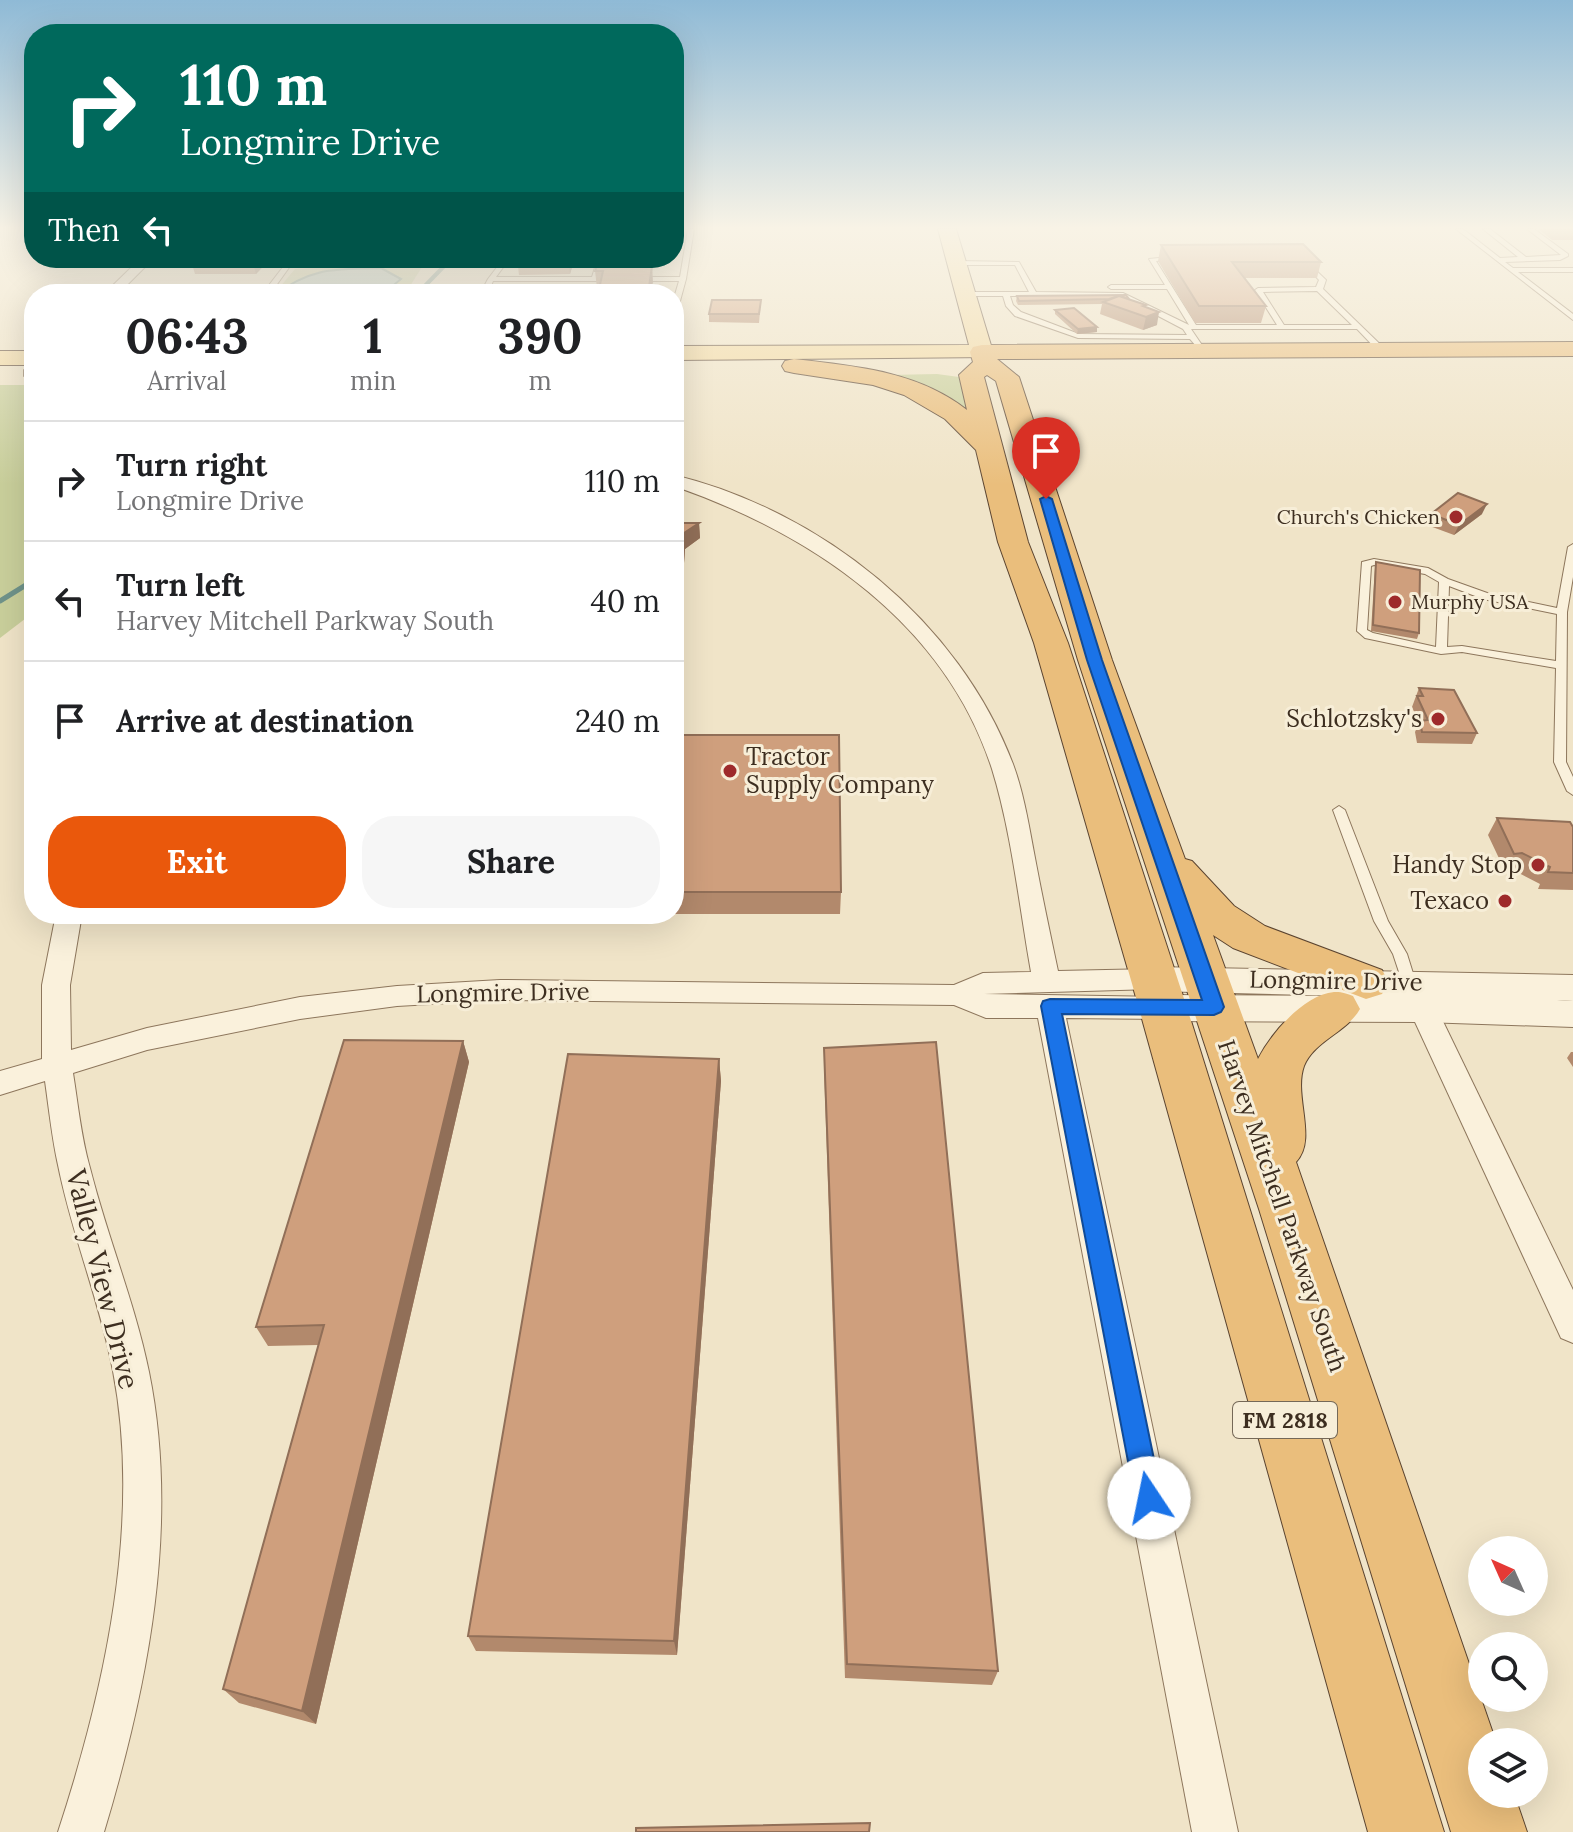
<!DOCTYPE html>
<html lang="en">
<head>
<meta charset="utf-8">
<style>
  :root { --surface:#fff; --page:#f6f6f6; --text:#202124; --muted:#757577; --line:#e0e0e0; --accent:#ea580c }
  body { margin:0; font-family:Lora,serif; background:var(--page); color:var(--text); height:100vh; display:flex; flex-direction:column; font-size:30px; white-space:nowrap }
  * { box-sizing:border-box; margin:0 }
  p { font-size:26px; color:var(--muted) }
  .icon { flex:none; width:44px; height:44px; fill:none; stroke:currentColor; stroke-width:2; stroke-linecap:round; stroke-linejoin:round }
  .map { position:relative; flex:1; overflow:hidden }
  .sheet { position:absolute; left:24px; top:284px; width:660px; height:640px; display:flex; flex-direction:column; background:var(--surface); border-radius:32px; box-shadow:0 8px 32px #0002 }
  .sheet>* { flex:none }
  .top-card { position:absolute; left:24px; top:24px; width:660px; height:244px; border-radius:32px; box-shadow:0 8px 32px #0002; background:#00695c; color:#fff; overflow:hidden }
  .needle { width:52px; rotate:315deg }
  .tools { position:absolute; left:1468px; top:1536px; display:grid; gap:16px }
  .tools a { display:grid; place-items:center; width:80px; height:80px; border-radius:50%; background:var(--surface); box-shadow:0 8px 32px #0002; font-size:40px }
  .pin { position:absolute; display:grid; place-items:center; width:68px; height:68px; color:#fff; margin:-82px -34px; border-radius:50% 50% 50% 0; rotate:-45deg; box-shadow:0 0 8px #0007 }
  .pin .icon { rotate:45deg }
  .me { position:absolute; width:88px; margin:-44px; rotate:349deg; stroke-linejoin:round; filter:drop-shadow(0 0 6px #0008) }
  .turn { display:flex; align-items:center; gap:28px; height:168px; padding:0 24px; font-size:36px }
  .turn .icon { width:104px; height:104px; stroke-width:2.5 }
  .turn b { display:block; font-size:56px; line-height:68px }
  .then { display:flex; align-items:center; height:76px; padding:0 24px; background:#0003; gap:16px; font-size:30px }
  .eta { display:flex; justify-content:space-evenly; align-items:center; height:136px; text-align:center }
  .eta b { font-size:48px; font-weight:700; line-height:56px }
  .button { display:flex; gap:16px; margin-top:auto; padding:16px 24px }
  .button a { flex:1; height:92px; border-radius:32px; background:var(--accent); color:#fff; font-size:32px; font-weight:700; line-height:92px; text-align:center }
  .button a+a { background:var(--page); color:var(--text) }
  ul { padding:0; list-style:none }
  li { display:flex; align-items:center; gap:24px; height:120px; padding:0 24px; border-top:2px solid var(--line) }
  li div { flex:1 }
  li b { display:block; font-size:30px }
  li em { font-style:normal }
  .map>svg:first-child { display:block }
</style>
</head>
<body>
<div class="map">
<svg width="1573" height="1832" viewBox="0 0 1573 1832">
  <rect width="100%" height="100%" fill="#f0e4c8"/>
  <!-- green -->
  <g fill="#c9cf9b">
    <polygon points="378,264 422,267 405,294 274,294 295,269"/>
    <polygon points="937,374 959,377 968,413 888,375"/>
    <polygon points="0,385 34,385 34,612 0,638"/>
  </g>
  <!-- water -->
  <path fill="#a9c4bc" stroke="#6f938a" stroke-width="2" d="M381,268L401,279L383,294H276C314,266 336,270 381,268Z"/>
  <g fill="none" stroke-linecap="round" stroke-linejoin="round">
    <!-- stream-far1 -->
    <polyline stroke="#6f938a" stroke-width="4" points="417,294 452,258"/>
    <!-- stream -->
    <polyline stroke="#6f938a" stroke-width="5" points="0,601 34,580"/>
    <defs>
      <g id="service">
        <polygon points="688,229 694,229 686,279 677,312 674,312 674,298 679,281 635,281 632,279 641,277 644,260 604,260 599,277 616,278 614,281 493,281 488,294 480,294 488,279 504,258 510,258 496,277 592,277 598,258 651,258 648,277 680,277"/>
        <polygon points="1456,229 1463,229 1500,258 1518,257 1483,229 1490,229 1526,257 1561,255 1527,229 1534,229 1568,254 1568,256 1560,260 1505,262 1513,268 1573,268 1573,272 1518,272 1573,314 1573,320"/>
        <path d="M1178,256L1180,259L1156,261L1196,325H1277L1255,290L1258,288L1316,287L1319,280L1303,263L1305,260L1326,280L1323,289L1386,350L1379,352L1357,329H1191L1206,351L1202,353L1190,339L1078,338L1015,316L1006,306L1003,296H967L963,294L967,292H1029L1015,265H957L954,263L957,261L1019,262L1036,292L1123,293L1189,325L1167,289H1111L1108,287L1111,285H1165L1149,259ZM1317,291L1352,325H1284L1263,292ZM1010,296L1122,297L1183,329L1187,335L1079,334L1021,312L1013,305Z"/>
        <polygon points="290,258 359,258 356,260 293,262 270,294 109,293 112,291 266,289"/>
        <path d="M1573,544V577L1567,612L1566,762L1573,777V795L1567,791L1554,762L1556,668L1462,652L1441,654L1365,638L1357,631L1362,562L1374,559L1428,568L1448,579L1490,594L1557,608L1568,547ZM1374,565L1425,574L1439,582L1436,647L1373,633L1367,630L1371,566ZM1449,586L1483,599L1557,614L1556,661L1462,646L1447,647Z"/>
        <polygon points="1339,806 1345,810 1388,921 1407,954 1416,983 1414,987 1404,987 1393,954 1374,921 1333,810"/>
      </g>
      <g id="minor">
        <polygon points="141,258 154,258 118,294 104,294"/>
        <polygon points="34,364 34,376 24,376 24,370"/>
        <path d="M674,475C821,511 959,621 1013,764C1024,794 1029,826 1035,858C1042,896 1050,933 1058,971L1154,969L1164,972L1168,979L1164,986L1154,989L984,994L1163,997L1173,1001L1177,1008L1173,1015L1163,1019L1066,1018L1238,1832H1192L1038,1018H986L954,1005L500,1000L397,1006L300,1019L147,1050L73,1073C78,1104 81,1137 90,1168C107,1236 135,1303 149,1372C180,1525 148,1686 104,1832H58C105,1689 142,1522 113,1371C100,1302 72,1235 58,1165C52,1138 49,1109 45,1081L0,1095V1071L42,1059V985L56,914H82L70,985L71,1050L147,1028L300,997L397,986L500,980L954,985L983,973L1031,972C1019,905 1012,834 992,769C945,623 812,534 674,486Z"/>
        <polygon points="1423,998 1433,1001 1437,1009 1573,1290 1573,1343 1561,1338 1409,1009 1413,1001"/>
      </g>
      <polygon id="tertiary" points="1154,967 1573,975 1573,1001 1557,1000 1573,1001 1573,1027 1423,1022 1163,1021 1151,1017 1146,1008 1151,999 1163,995 1343,996 1154,991 1142,988 1137,979 1142,970"/>
      <g id="primary">
        <polygon points="938,229 956,229 993,352 990,357 674,360 674,346 969,345"/>
        <rect x="0" y="351" width="34" height="14"/>
      </g>
      <path id="trunk" d="M1573,342V356L997,359L1019,377L1112,660L1185,859L1192,861L1234,906L1265,926L1382,970L1389,982L1382,994L1366,999L1233,948L1213,935L1258,1059C1271,1034 1303,995 1334,992C1340,991 1347,994 1353,996L1360,1009C1347,1032 1314,1041 1304,1066C1293,1096 1318,1139 1296,1162L1496,1742H1482V1794H1514L1527,1832H1451L1259,1209L1078,660L996,381L987,375L984,377L1028,542L1068,643L1187,1008L1444,1832H1368L1139,1008L1034,643L998,542L976,450L945,419L904,395L873,385L794,373L785,371L782,366L785,361L794,359C854,366 918,371 967,410L959,375L973,362L970,352L973,347L982,345Z"/>
    </defs>
    <!-- service casing -->
    <use href="#service" stroke="#8d765c" stroke-width="2"/>
    <!-- minor casing -->
    <use href="#minor" stroke="#8d765c" stroke-width="2"/>
    <!-- tertiary casing -->
    <use href="#tertiary" stroke="#8d765c" stroke-width="2"/>
    <!-- primary casing -->
    <use href="#primary" stroke="#5b4430" stroke-width="2"/>
    <!-- trunk casing -->
    <use href="#trunk" stroke="#5b4430" stroke-width="2"/>
    <!-- service -->
    <use href="#service" fill="#faf1dc" fill-rule="evenodd"/>
    <!-- minor -->
    <use href="#minor" fill="#faf1dc" fill-rule="evenodd"/>
    <!-- tertiary -->
    <use href="#tertiary" fill="#faf1dc" fill-rule="evenodd"/>
    <!-- primary -->
    <use href="#primary" fill="#f3d9a0" fill-rule="evenodd"/>
    <!-- trunk -->
    <use href="#trunk" fill="#eabe7c" fill-rule="evenodd"/>
  </g>
  <!-- wall -->
  <g fill="#b2896c">
    <polygon points="1538,229 1573,229 1573,240 1552,240"/>
    <polygon points="1161,245 1321,262 1317,278 1245,278 1266,306 1261,323 1195,323 1158,261"/>
    <polygon points="190,258 271,258 256,274 195,274"/>
    <polygon points="517,258 575,258 570,274 519,275"/>
    <polygon points="597,266 653,282 599,289 599,288 597,288 595,271"/>
    <polygon points="1017,296 1129,299 1146,307 1157,325 1143,330 1100,314 1102,304 1018,305 1016,301"/>
    <polygon points="761,300 759,323 709,322 709,314"/>
    <polygon points="1055,310 1097,327 1097,332 1077,334 1055,314"/>
    <polygon points="1431,514 1482,514 1454,535 1427,525"/>
    <polygon points="674,523 699,523 700,538 685,549 682,591 674,591"/>
    <polygon points="1376,562 1419,633 1417,639 1371,631 1375,567"/>
    <polygon points="1419,688 1477,733 1472,744 1417,743 1415,732 1419,723 1412,707"/>
    <polygon points="674,735 841,892 840,914 425,914 674,914"/>
    <polygon points="1497,818 1573,827 1573,890 1538,889 1540,884 1513,870 1505,871 1488,835"/>
    <polygon points="463,1041 469,1062 316,1724 239,1703 223,1689 318,1345 268,1346 256,1327"/>
    <polygon points="824,1048 998,1671 992,1685 845,1678 824,1069"/>
    <polygon points="1571,1052 1573,1052 1573,1067 1567,1058"/>
    <polygon points="719,1059 721,1081 677,1655 476,1651 468,1636"/>
  </g>
  <!-- shaded-wall -->
  <g fill="#916f58">
    <polygon points="252,258 271,258 256,274"/>
    <polygon points="568,258 575,258 570,274"/>
    <polygon points="652,266 653,282 651,294 648,294"/>
    <polygon points="1159,312 1157,325 1143,330 1146,317"/>
    <polygon points="1097,327 1097,332 1077,334 1078,329"/>
    <polygon points="1487,504 1482,514 1454,535 1459,525"/>
    <polygon points="699,523 700,538 685,549 682,591 680,575 684,533"/>
    <polygon points="463,1041 469,1062 316,1724 302,1711"/>
    <polygon points="719,1059 721,1081 677,1655 674,1641"/>
  </g>
  <!-- building -->
  <g fill="#cf9f7d" stroke="#916f58" stroke-width="2">
    <polygon points="1303,244 1321,262 1232,262 1266,306 1199,306 1161,245"/>
    <polygon points="517,258 568,258 517,259"/>
    <polygon points="597,266 652,266 648,294 524,294 526,290 599,289 603,271 595,271"/>
    <polygon points="1126,295 1129,299 1119,296 1109,299 1019,301 1017,296"/>
    <polygon points="1119,296 1146,305 1143,306 1159,312 1146,317 1103,302"/>
    <polygon points="712,300 761,300 759,314 709,314"/>
    <polygon points="1074,308 1097,327 1078,329 1055,310"/>
    <polygon points="1458,493 1487,504 1459,525 1431,514"/>
    <polygon points="674,523 699,523 684,533 680,575 674,575"/>
    <polygon points="1376,562 1420,570 1419,633 1373,625"/>
    <polygon points="1419,688 1454,690 1477,733 1422,732 1420,721 1428,720 1417,696 1423,696"/>
    <polygon points="674,735 839,735 841,892 674,892"/>
    <polygon points="1497,818 1570,822 1573,827 1573,873 1548,872 1550,867 1522,853 1514,854"/>
    <polygon points="344,1040 463,1041 302,1711 223,1689 324,1325 256,1327"/>
    <polygon points="936,1042 998,1671 847,1664 824,1048"/>
    <polygon points="568,1054 719,1059 674,1641 468,1636"/>
    <polygon points="870,1823 869,1832 636,1832 636,1828"/>
  </g>
  <!-- sky -->
  <linearGradient id="sky" x2="0" y2="1"><stop stop-color="#8fbad6"/><stop offset="0.47" stop-color="#f8f3e6"/><stop offset="1" stop-color="#f8f3e6" stop-opacity="0"/></linearGradient>
  <rect width="1573" height="485" fill="url(#sky)"/>
  <!-- route -->
  <polygon fill="#1a73e8" stroke="#114b97" stroke-width="2" points="1046,496 1052,499 1102,660 1224,1007 1221,1012 1214,1015 1062,1014 1162,1498 1158,1508 1149,1512 1139,1508 1135,1498 1041,1006 1043,1001 1050,999 1202,1000 1087,660 1040,499"/>
  <!-- markers -->
  <g fill="#9e2a2b" stroke="#f7eed8" stroke-width="3">
    <circle cx="1456" cy="517" r="8"/>
    <circle cx="1395" cy="602" r="8"/>
    <circle cx="1438" cy="719" r="8"/>
    <circle cx="730" cy="771" r="8"/>
    <circle cx="1538" cy="865" r="8"/>
    <circle cx="1505" cy="901" r="8"/>
  </g>
  <g text-anchor="middle" stroke-width="6" stroke-linejoin="round" paint-order="stroke">
    <!-- far-poi labels -->
    <g font-size="20" fill="#3d2e20" stroke="#f7eed8" text-anchor="end">
      <text x="1440" y="524">Church's Chicken</text>
      <text x="1411" y="609" text-anchor="start">Murphy USA</text>
    </g>
    <!-- shield labels -->
    <rect fill="#f7eed8" stroke="#756857" stroke-width="2" x="1233" y="1402" width="104" height="36" rx="6"/>
    <g font-size="22" font-weight="bold" fill="#3d2e20">
      <text x="1285" y="1428">FM 2818</text>
    </g>
    <!-- poi labels -->
    <g font-size="24" fill="#3d2e20" stroke="#f7eed8" text-anchor="end">
      <text x="1422" y="727">Schlotzsky's</text>
      <text x="746" y="765" text-anchor="start">Tractor<tspan x="746" dy="28">Supply Company</tspan></text>
      <text x="1522" y="873">Handy Stop</text>
      <text x="1489" y="909">Texaco</text>
    </g>
    <!-- street labels -->
    <g font-size="24" fill="#3d2e20" stroke="#f7eed8">
      <text transform="translate(1336 981) rotate(1)" y="8">Longmire Drive</text>
      <text transform="translate(503 993) rotate(-1)" y="8">Longmire Drive</text>
      <text transform="translate(1282 1206) rotate(71)" y="8">Harvey Mitchell Parkway South</text>
    </g>
    <!-- near-street labels -->
    <g font-size="28" fill="#3d2e20" stroke="#f7eed8">
      <text transform="translate(103 1279) rotate(76)" y="10">Valley View Drive</text>
    </g>
  </g>
</svg>
<div class="tools">
<a><svg class="needle" viewBox="-14 -14 28 28"><path d="M0-13l5 13h-10z" fill="#e53935"/><path d="M0 13l5-13h-10z" fill="#757577"/></svg></a>
<a><svg class="icon" aria-label="search" viewBox="0 0 24 24"><circle cx="10" cy="10" r="6"/><path d="M15 15l6 6"/></svg></a>
<a><svg class="icon" aria-label="layers" viewBox="0 0 24 24"><path d="M12 4l9 5-9 5-9-5zM3 14l9 5 9-5"/></svg></a>
</div>
<div class="pin" style="left:1046px;top:499px;background:#d93025"><svg class="icon" aria-label="arrive" viewBox="0 0 24 24"><path d="M6 21V4h12l-3 4 3 4H6"/></svg></div>
<svg class="me" style="left:1149px;top:1498px" viewBox="-20 -20 40 40"><circle r="19" fill="#fff"/><path d="M0-13L10 11 0 6-10 11z" fill="#1a73e8"/></svg>
<div class="top-card">
<div class="turn"><svg class="icon" aria-label="right" viewBox="0 0 24 24"><path d="M7 20v-9h11M14 6l5 5-5 5"/></svg><div><b>110 m</b>Longmire Drive</div></div>
<div class="then">Then<svg class="icon" aria-label="left" viewBox="0 0 24 24"><path d="M17 20v-9H6M10 6l-5 5 5 5"/></svg></div>
</div>
<section class="sheet">
<div class="eta">
<div><b>06:43</b><p>Arrival</p></div>
<div><b>1</b><p>min</p></div>
<div><b>390</b><p>m</p></div>
</div>
<ul>
<li><svg class="icon" aria-label="right" viewBox="0 0 24 24"><path d="M7 20v-9h11M14 6l5 5-5 5"/></svg><div><b>Turn right</b><p>Longmire Drive</p></div><em>110 m</em></li>
<li><svg class="icon" aria-label="left" viewBox="0 0 24 24"><path d="M17 20v-9H6M10 6l-5 5 5 5"/></svg><div><b>Turn left</b><p>Harvey Mitchell Parkway South</p></div><em>40 m</em></li>
<li><svg class="icon" aria-label="arrive" viewBox="0 0 24 24"><path d="M6 21V4h12l-3 4 3 4H6"/></svg><div><b>Arrive at destination</b></div><em>240 m</em></li>
</ul>
<div class="button"><a>Exit</a><a>Share</a></div>
</section>
</div>
</body>
</html>
